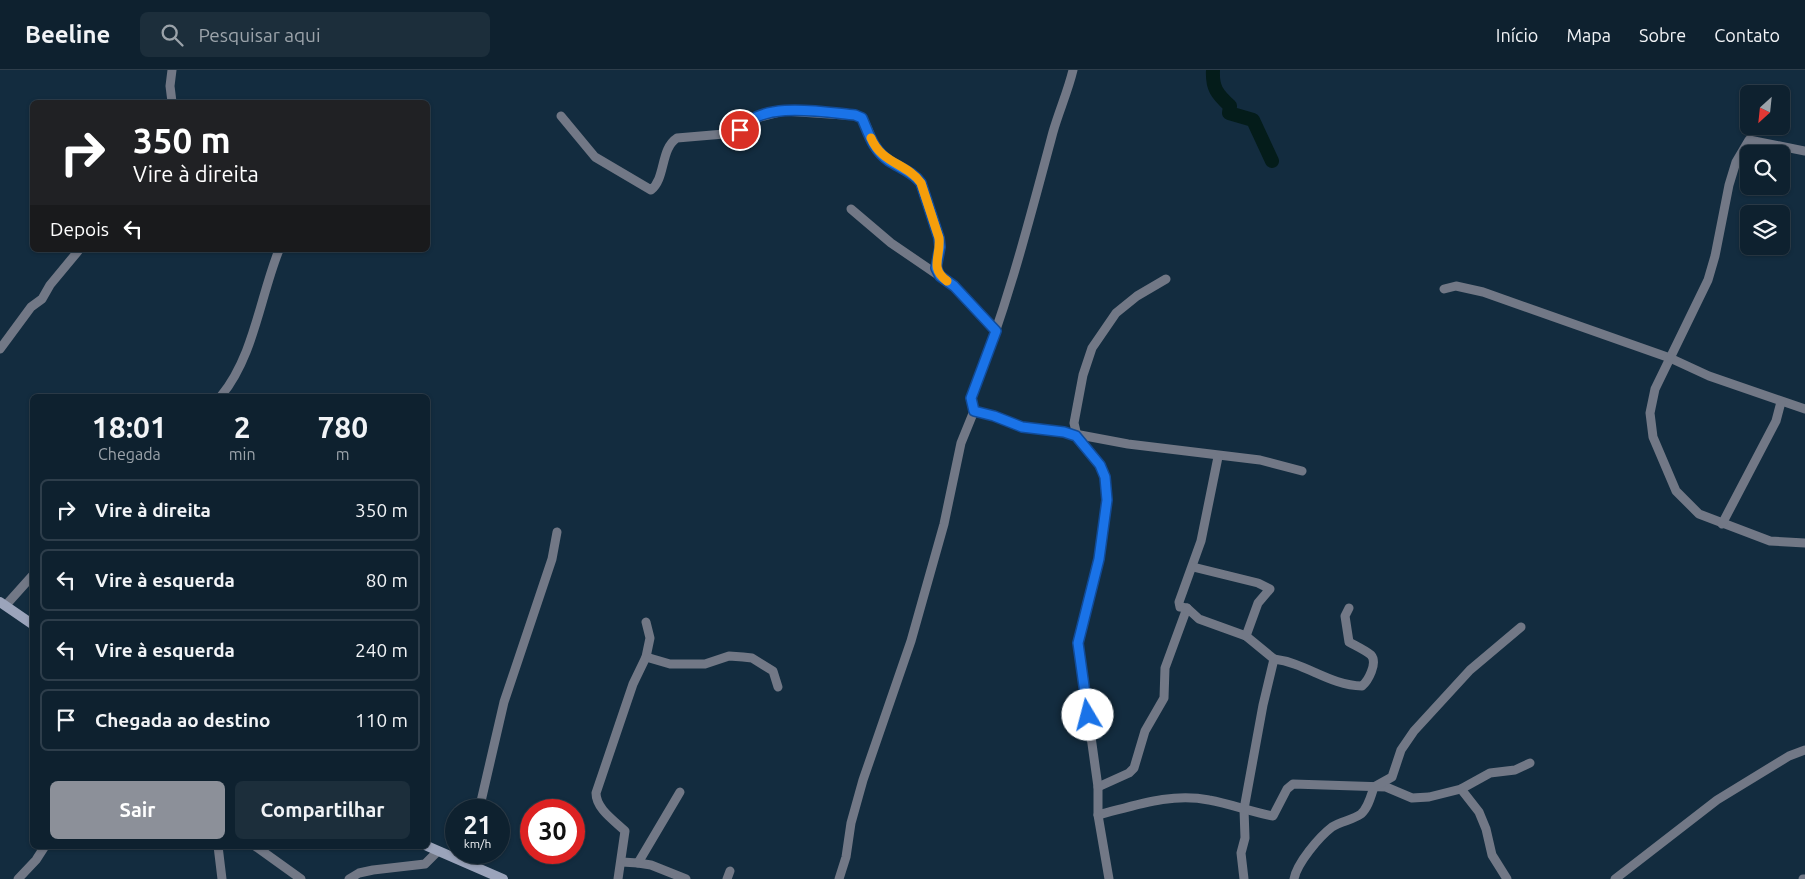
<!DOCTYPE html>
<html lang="pt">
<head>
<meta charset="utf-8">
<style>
  :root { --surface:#0e212f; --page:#1c2e3b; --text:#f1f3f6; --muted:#9ba3aa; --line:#2e3e4b; --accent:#8c9099 }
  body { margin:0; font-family:Ubuntu,sans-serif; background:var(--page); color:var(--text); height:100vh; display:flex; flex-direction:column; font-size:19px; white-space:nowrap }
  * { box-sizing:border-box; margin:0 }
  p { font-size:16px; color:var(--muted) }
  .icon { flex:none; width:28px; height:28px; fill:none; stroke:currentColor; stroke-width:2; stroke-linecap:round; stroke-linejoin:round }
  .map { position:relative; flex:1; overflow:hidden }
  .drawer { position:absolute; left:30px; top:324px; width:400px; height:455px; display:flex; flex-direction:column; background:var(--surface); border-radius:8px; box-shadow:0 1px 4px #0004,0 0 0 1px var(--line) }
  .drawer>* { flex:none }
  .guide { position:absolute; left:30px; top:30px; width:400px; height:152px; border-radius:8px; box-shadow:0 1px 4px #0004,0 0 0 1px var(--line); background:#202124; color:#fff; overflow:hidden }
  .needle { width:32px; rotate:207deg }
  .controls { position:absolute; left:1740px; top:15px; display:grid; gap:10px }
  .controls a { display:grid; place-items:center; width:50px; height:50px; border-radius:8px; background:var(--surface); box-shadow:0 1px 4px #0004,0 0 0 1px var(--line); font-size:25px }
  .speed { position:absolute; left:445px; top:729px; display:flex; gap:10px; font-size:25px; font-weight:700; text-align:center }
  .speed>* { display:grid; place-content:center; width:65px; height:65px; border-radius:50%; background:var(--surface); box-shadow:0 1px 4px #0004,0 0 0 1px var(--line); line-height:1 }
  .speed small { font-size:12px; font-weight:400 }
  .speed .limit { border:8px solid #d22; background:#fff; color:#111 }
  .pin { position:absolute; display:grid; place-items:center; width:42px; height:42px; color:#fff; margin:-21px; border:2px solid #fff; border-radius:50%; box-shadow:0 1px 5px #0007 }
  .me { position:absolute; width:55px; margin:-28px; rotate:352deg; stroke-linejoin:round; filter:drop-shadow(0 0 4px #0008) }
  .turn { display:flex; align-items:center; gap:18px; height:105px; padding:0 20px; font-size:22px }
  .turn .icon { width:65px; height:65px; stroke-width:2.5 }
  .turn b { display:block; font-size:35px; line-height:42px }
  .then { display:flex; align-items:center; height:48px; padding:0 20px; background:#0003; gap:10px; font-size:19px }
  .eta { display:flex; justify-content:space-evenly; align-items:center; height:85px; text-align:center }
  .eta b { font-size:30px; font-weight:700; line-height:35px }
  .action { display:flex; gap:10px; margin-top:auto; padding:10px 20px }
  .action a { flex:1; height:58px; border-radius:8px; background:var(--accent); color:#fff; font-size:20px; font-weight:700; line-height:58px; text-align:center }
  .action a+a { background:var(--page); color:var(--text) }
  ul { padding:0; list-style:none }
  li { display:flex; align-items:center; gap:15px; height:62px; margin:0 10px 8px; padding:0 10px; border:2px solid var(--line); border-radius:8px }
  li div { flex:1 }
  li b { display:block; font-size:19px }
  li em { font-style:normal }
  header { display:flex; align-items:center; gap:30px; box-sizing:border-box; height:70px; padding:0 25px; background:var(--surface); border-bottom:1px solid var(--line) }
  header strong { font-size:24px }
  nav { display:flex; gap:28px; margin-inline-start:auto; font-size:18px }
  .search { width:350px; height:45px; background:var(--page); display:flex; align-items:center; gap:12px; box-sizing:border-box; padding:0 18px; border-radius:8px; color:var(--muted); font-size:19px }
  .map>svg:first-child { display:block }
</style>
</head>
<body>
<header>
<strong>Beeline</strong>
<div class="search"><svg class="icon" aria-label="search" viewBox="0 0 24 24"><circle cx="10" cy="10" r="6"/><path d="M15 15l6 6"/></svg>Pesquisar aqui</div>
<nav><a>Início</a><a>Mapa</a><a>Sobre</a><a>Contato</a></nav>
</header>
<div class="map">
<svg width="1805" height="809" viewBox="0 0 1805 809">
  <rect width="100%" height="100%" fill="#132c3f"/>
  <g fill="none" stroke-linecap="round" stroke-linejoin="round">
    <!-- river -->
    <path stroke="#041c1a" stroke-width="14" d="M1213,0C1212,18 1217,24 1230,36L1229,43L1253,50L1272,91"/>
    <!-- street -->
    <g stroke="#727886" stroke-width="9">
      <polyline points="172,0 170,16 172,32"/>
      <path d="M561,46L595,87L651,120C666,108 660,79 677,68L736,63L748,50L784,41L859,46C870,55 870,73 880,83C892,96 911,99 921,113L939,168C941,182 934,194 940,206"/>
      <polyline points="1805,81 1749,70 1736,92 1729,115 1715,186 1708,210 1655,319 1650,343 1653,367 1676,421 1699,444 1770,471 1805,473"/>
      <polyline points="851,139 891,173 954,216 996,261"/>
      <polyline points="1444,219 1456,216 1483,222 1670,288 1709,306 1805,339"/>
      <polyline points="0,279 31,237 42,229 50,215 79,180"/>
      <path d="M221,326C254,286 260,227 279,180"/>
      <polyline points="974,341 994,346 1022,357 1064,362 1128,374 1260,390 1302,401"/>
      <polyline points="1218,387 1201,471 1179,532 1180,537 1187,538 1199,549 1246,566 1274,589 1263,635 1244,739 1245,768 1241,783 1244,809"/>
      <polyline points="1722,454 1776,351 1781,332"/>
      <polyline points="1193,497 1258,513 1270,519 1258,533 1246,566"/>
      <polyline points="6,535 32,506"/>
      <polyline points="646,587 670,594 705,594 729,586 743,587 752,588 773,601 778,617"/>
      <path d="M1274,589C1306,593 1329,615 1362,616C1368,611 1378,593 1371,585C1365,580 1356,576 1349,572L1345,546L1349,538"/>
      <polyline points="1098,717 1129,703 1134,698 1145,661 1164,628 1165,598 1187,538"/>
      <polyline points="1461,719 1479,742 1486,759 1492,785 1507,809"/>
      <polyline points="479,740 504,632 552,489 557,462"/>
      <path d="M1098,745C1134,736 1171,722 1209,730C1231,734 1252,742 1273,746L1287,719L1293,714L1386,717L1412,728L1429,727L1461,719L1490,703L1515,700L1530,693"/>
      <polyline points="218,776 222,809"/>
      <polyline points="255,776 301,809"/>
      <polyline points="460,790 463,782"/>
      <polyline points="622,792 638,793 680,722"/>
      <polyline points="638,793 651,795 686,809"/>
      <polyline points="18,809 36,790 45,776"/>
      <polyline points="349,809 359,803 373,800 425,794 438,781"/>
      <path d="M618,809L625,761C615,751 596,739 596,723L633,614L646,587L650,568L646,552"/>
      <polyline points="727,809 730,801"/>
      <path d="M839,809L846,787L851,753L863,710L911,571L944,454L961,373L974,341L971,328C1006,241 1029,152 1053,62C1059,41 1068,21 1073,0"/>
      <polyline points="1109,809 1098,745 1098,717 1078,573 1099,489 1107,430 1105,407 1101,395 1077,366 1074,353 1083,305 1092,278 1116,243 1137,226 1166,209"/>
      <path d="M1294,809C1297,793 1319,767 1332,757C1341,751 1353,750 1361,744C1368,738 1371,726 1374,717L1392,707L1401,680L1414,661L1470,600L1521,557"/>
      <polyline points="1615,809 1717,730 1789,686 1805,680"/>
      <polyline points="1803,809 1805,809"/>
    </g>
    <!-- secondary -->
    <g stroke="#9ba4bb" stroke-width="10">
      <polyline points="0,532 32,554"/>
      <polyline points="427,776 503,809"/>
    </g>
  </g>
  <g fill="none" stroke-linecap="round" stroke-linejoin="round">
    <defs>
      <path id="route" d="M740,60C761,30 823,42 855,45L862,48C869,64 873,80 889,91C900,98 913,102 921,113L939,168L940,177L936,198L940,206L954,216L996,261L971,328L974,341L994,346L1022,357L1064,362L1076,366L1100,395L1105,407L1107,430L1099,489L1078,573L1088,645"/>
    </defs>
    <!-- route casing -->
    <use href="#route" stroke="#114b97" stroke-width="12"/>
    <!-- route -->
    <use href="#route" stroke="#1a73e8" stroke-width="9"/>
    <!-- slow -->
    <path stroke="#f59e0b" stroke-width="9" d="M871,68C882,94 907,93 921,113L939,168C941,187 929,198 947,211"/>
  </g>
</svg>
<div class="controls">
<a><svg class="needle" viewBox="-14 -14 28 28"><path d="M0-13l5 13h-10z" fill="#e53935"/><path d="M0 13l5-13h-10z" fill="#9ba3aa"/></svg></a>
<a><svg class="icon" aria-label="search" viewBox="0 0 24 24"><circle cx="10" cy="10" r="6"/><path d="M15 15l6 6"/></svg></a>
<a><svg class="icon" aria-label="layers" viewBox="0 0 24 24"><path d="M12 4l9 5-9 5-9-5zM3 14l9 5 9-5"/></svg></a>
</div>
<div class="speed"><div>21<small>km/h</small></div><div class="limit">30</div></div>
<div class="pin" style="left:740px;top:60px;background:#d93025"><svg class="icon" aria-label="arrive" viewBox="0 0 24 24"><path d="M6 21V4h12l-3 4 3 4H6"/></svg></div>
<svg class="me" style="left:1088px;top:645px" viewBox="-20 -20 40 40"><circle r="19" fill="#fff"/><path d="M0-13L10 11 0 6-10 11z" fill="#1a73e8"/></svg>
<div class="guide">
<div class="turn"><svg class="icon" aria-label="right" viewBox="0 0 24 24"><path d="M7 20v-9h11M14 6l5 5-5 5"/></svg><div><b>350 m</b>Vire à direita</div></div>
<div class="then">Depois<svg class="icon" aria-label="left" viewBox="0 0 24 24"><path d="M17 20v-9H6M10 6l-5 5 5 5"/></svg></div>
</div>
<section class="drawer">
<div class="eta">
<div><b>18:01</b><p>Chegada</p></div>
<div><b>2</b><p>min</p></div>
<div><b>780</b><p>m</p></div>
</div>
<ul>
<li><svg class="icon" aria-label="right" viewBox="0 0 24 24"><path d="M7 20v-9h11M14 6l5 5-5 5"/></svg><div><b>Vire à direita</b></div><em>350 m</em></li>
<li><svg class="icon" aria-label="left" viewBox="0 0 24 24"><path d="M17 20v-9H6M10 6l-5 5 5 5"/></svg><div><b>Vire à esquerda</b></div><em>80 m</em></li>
<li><svg class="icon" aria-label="left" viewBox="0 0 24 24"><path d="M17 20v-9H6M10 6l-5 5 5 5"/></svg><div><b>Vire à esquerda</b></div><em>240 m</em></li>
<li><svg class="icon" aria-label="arrive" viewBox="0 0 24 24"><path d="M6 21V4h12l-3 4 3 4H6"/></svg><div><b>Chegada ao destino</b></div><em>110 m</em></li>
</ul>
<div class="action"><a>Sair</a><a>Compartilhar</a></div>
</section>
</div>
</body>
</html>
